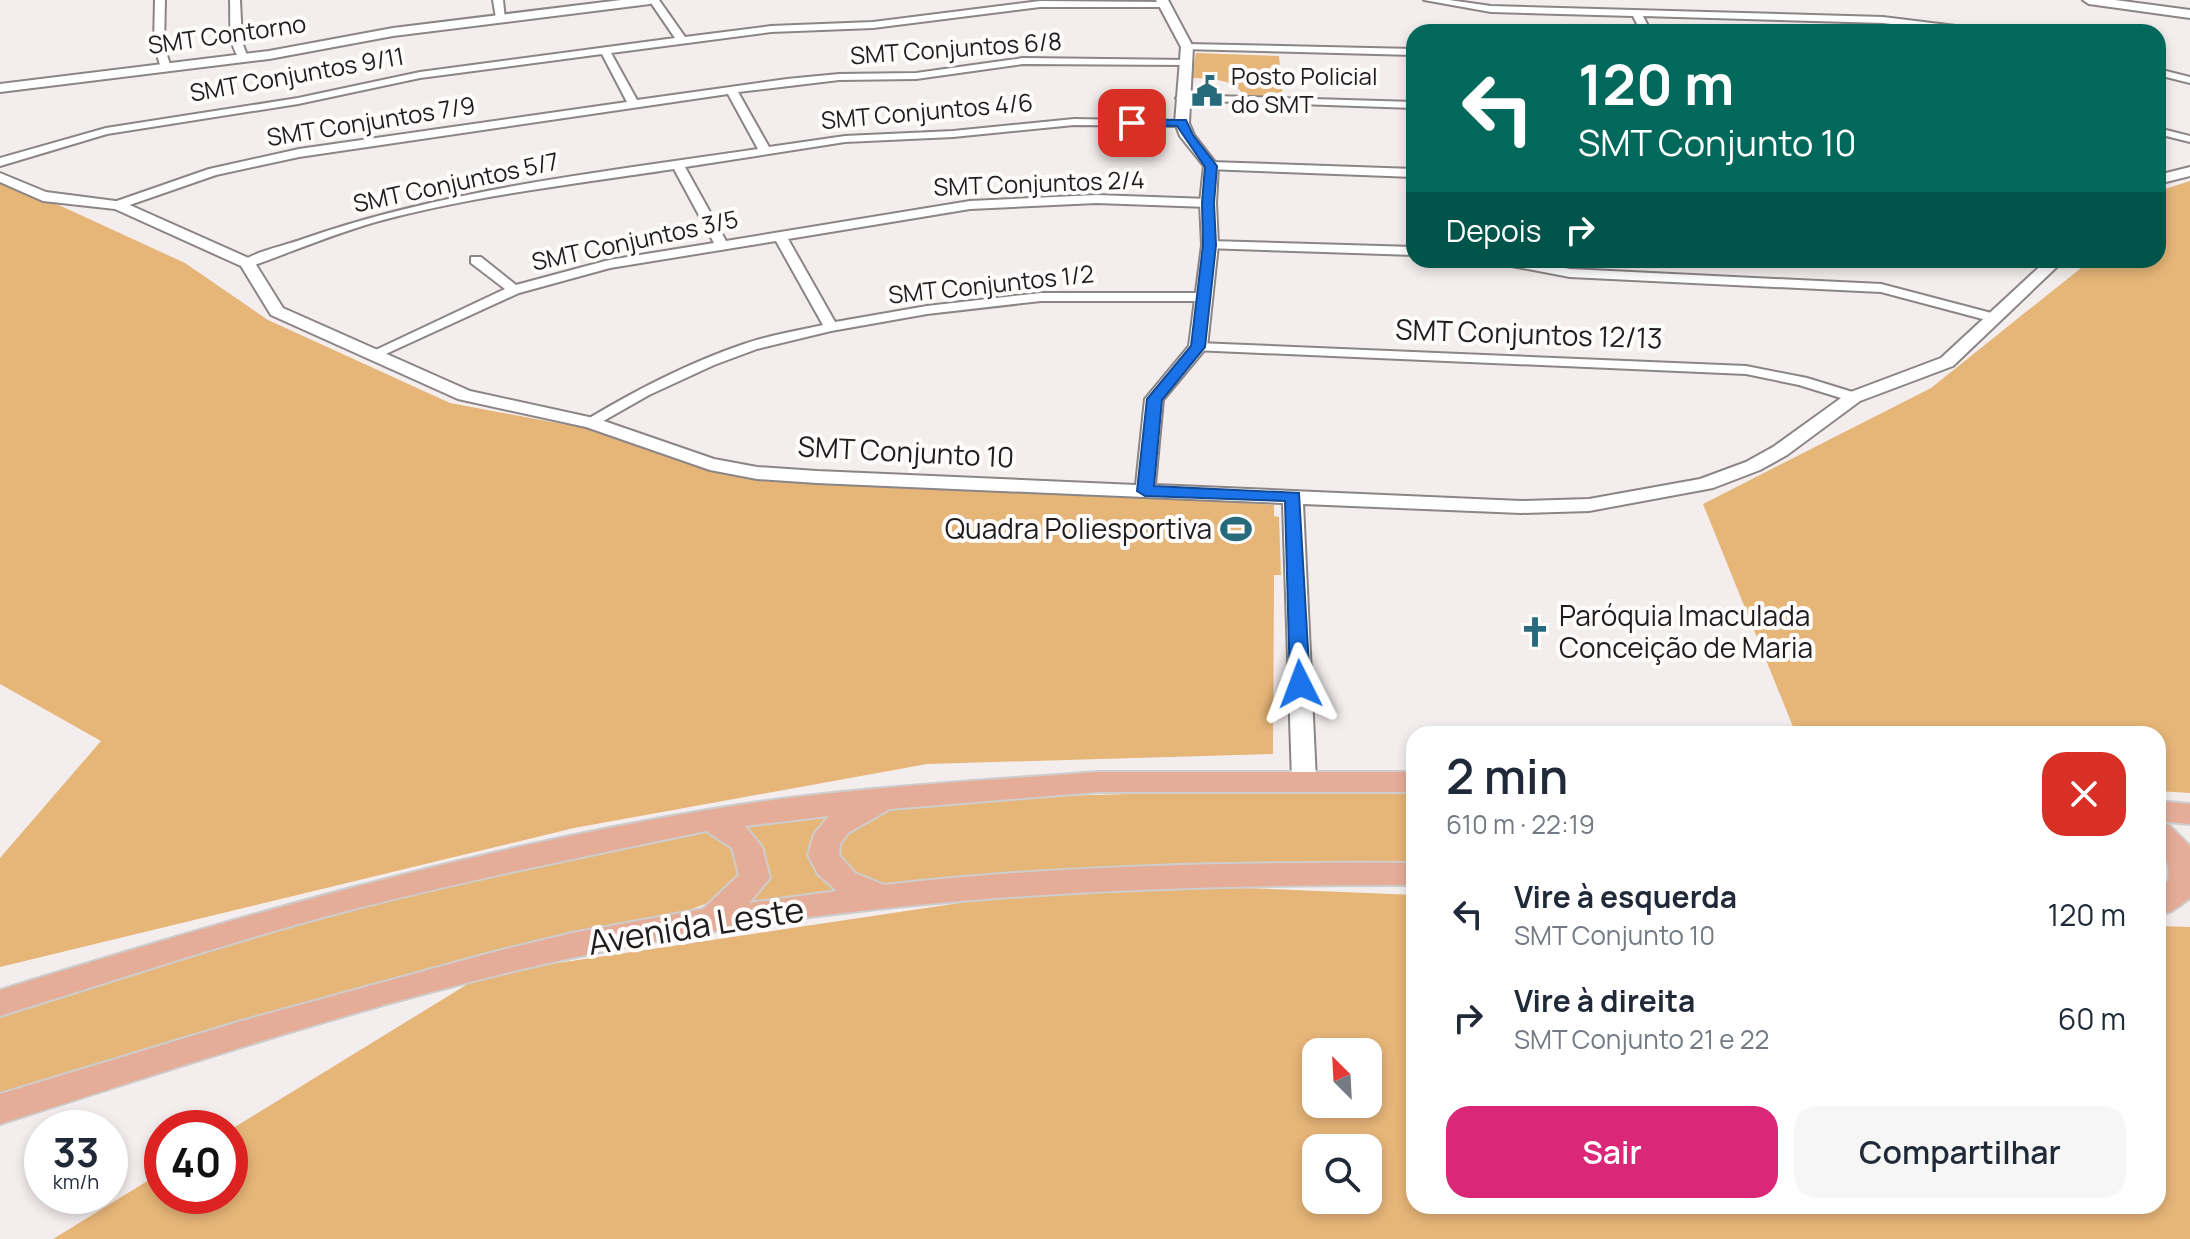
<!DOCTYPE html>
<html lang="pt">
<head>
<meta charset="utf-8">
<style>
  :root { --surface:#fff; --page:#f6f6f7; --text:#1f2937; --muted:#747a83; --accent:#db2777 }
  body { margin:0; font-family:Manrope,sans-serif; background:var(--page); color:var(--text); height:100vh; display:flex; flex-direction:column; font-size:30px; white-space:nowrap }
  * { box-sizing:border-box; margin:0 }
  p { font-size:26px; color:var(--muted) }
  .icon { flex:none; width:44px; height:44px; fill:none; stroke:currentColor; stroke-width:2; stroke-linecap:round; stroke-linejoin:round }
  .map { position:relative; flex:1; overflow:hidden }
  .side { position:absolute; left:1406px; top:726px; width:760px; height:488px; display:flex; flex-direction:column; background:var(--surface); border-radius:24px; box-shadow:0 4px 12px #0003 }
  .side>* { flex:none }
  .banner { position:absolute; left:1406px; top:24px; width:760px; height:244px; border-radius:24px; box-shadow:0 4px 12px #0003; background:#00695c; color:#fff; overflow:hidden }
  .needle { width:52px; rotate:336deg }
  .fabs { position:absolute; left:1302px; top:1038px; display:grid; gap:16px }
  .fabs a { display:grid; place-items:center; width:80px; height:80px; border-radius:16px; background:var(--surface); box-shadow:0 4px 12px #0003; font-size:40px }
  .speed { position:absolute; left:24px; top:1110px; display:flex; gap:16px; font-size:40px; font-weight:700; text-align:center }
  .speed>* { display:grid; place-content:center; width:104px; height:104px; border-radius:50%; background:var(--surface); box-shadow:0 4px 12px #0003; line-height:1 }
  .speed small { font-size:20px; font-weight:400 }
  .speed .limit { border:12px solid #d22; background:#fff; color:#111 }
  .pin { position:absolute; display:grid; place-items:center; width:68px; height:68px; color:#fff; margin:-34px; border-radius:16px; box-shadow:0 4px 12px #0006 }
  .me { position:absolute; width:88px; margin:-44px; rotate:357deg; stroke-linejoin:round; filter:drop-shadow(0 0 6px #0008) }
  .turn { display:flex; align-items:center; gap:28px; height:168px; padding:0 40px; font-size:36px }
  .turn .icon { width:104px; height:104px; stroke-width:2.5 }
  .turn b { display:block; font-size:56px; line-height:68px }
  .then { display:flex; align-items:center; height:76px; padding:0 40px; background:#0003; gap:16px; font-size:30px }
  .round { display:grid; place-items:center; flex:none; width:84px; height:84px; border-radius:24px; background:var(--page) }
  .headline { display:flex; align-items:center; justify-content:space-between; height:136px; padding:0 40px }
  h1 { font-size:48px; font-weight:600; line-height:60px }
  .primary-button { display:flex; gap:16px; margin-top:auto; padding:16px 40px }
  .primary-button a { flex:1; height:92px; border-radius:24px; background:var(--accent); color:#fff; font-size:32px; font-weight:600; line-height:92px; text-align:center }
  .primary-button a+a { background:var(--page); color:var(--text) }
  ul { padding:0; list-style:none }
  li { display:flex; align-items:center; gap:24px; height:104px; padding:0 40px }
  li div { flex:1 }
  li b { display:block; font-size:30px }
  li em { font-style:normal }
  .map>svg:first-child { display:block }
</style>
</head>
<body>
<div class="map">
<svg width="2190" height="1239" viewBox="0 0 2190 1239">
  <rect width="100%" height="100%" fill="#f4edee"/>
  <!-- green -->
  <g fill="#e6b578" fill-rule="evenodd">
    <path d="M1196,53L1279,56L1283,100L1245,99C1238,78 1210,79 1191,78Z"/>
    <polygon points="0,178 185,263 268,320 450,403 584,428 702,468 1274,505 1274,516 1279,517 1281,575 1274,575 1273,754 927,764 574,828 0,967 0,858 101,741 0,684"/>
    <polygon points="2190,181 2190,793 2158,791 2158,734 1796,734 1703,504 1931,388 2091,260 2158,260 2158,196 2165,189"/>
    <polygon points="1301,789 1414,791 1414,864 886,886 846,876 824,850 887,801"/>
    <polygon points="857,806 822,850 845,877 883,887 679,916 726,899 754,876 726,823"/>
    <polygon points="739,829 751,876 724,897 673,916 0,1106 0,1004 476,878 690,832"/>
    <path d="M1100,882L1414,895V1206H2158V926L2190,927V1239H53L162,1172V1196H230V1130L484,974ZM1316,1052H1368V1104H1316ZM1316,1148H1368V1200H1316Z"/>
  </g>
  <g fill="none" stroke-linecap="round" stroke-linejoin="round">
    <defs>
      <g id="minor">
        <polygon points="155,0 165,0 164,45 171,68 166,71 161,68 154,45"/>
        <path d="M230,0H240L242,42L248,58L243,61C227,50 231,19 230,0Z"/>
        <polygon points="493,0 503,0 505,20 496,18"/>
        <path d="M649,0H659L685,37L771,26L873,22L1040,1L1165,2V6L1162,7H1040L873,28L771,32L611,53L637,100L787,79L839,74L916,73L1023,58L1189,60L1190,62L1185,65L1023,64L916,79L839,80L738,92L769,147L845,136L953,131L1074,119L1186,121V125L1182,126L1074,125L953,137L845,142L685,167L726,241L970,201L1096,195L1208,199L1214,203L1208,207L1096,203L970,209L788,239L835,322L927,306L1041,293H1205L1212,297L1205,301H1041L927,314L831,331L757,349L714,365L649,395L591,428L586,426L583,423L586,420C636,390 688,363 744,344C769,335 797,331 823,325L776,241L610,268L519,293L377,358H367L365,355L505,289L471,263V257H481L516,285L609,260L714,243L674,169C576,184 475,195 379,221C336,233 294,251 252,266H242L240,263C255,251 284,246 303,239C449,188 605,172 758,149L728,94L299,157L216,175L118,209L112,205L114,202L209,169L299,149L627,102L602,54L420,78L298,104L107,134L0,166V158L106,128L298,98L420,72L675,38Z"/>
        <polygon points="1424,0 1449,0 1491,6 1883,17 1980,29 1985,32 1955,32 1883,23 1643,16 1651,32 1641,32 1633,16 1491,12"/>
        <polygon points="1187,44 1414,49 1414,55 1183,49 1183,45"/>
        <polygon points="2158,69 2190,77 2190,83 2158,75"/>
        <polygon points="1182,95 1414,102 1414,108 1178,100 1176,98"/>
        <polygon points="2158,128 2190,136 2190,142 2158,134"/>
        <polygon points="1211,162 1414,169 1414,177 1207,169 1207,163"/>
        <polygon points="1210,241 1414,247 1414,255 1205,248 1204,245"/>
        <polygon points="1494,260 1522,260 1570,269 1881,284 1999,315 2001,318 1994,322 1881,292 1570,277 1501,264"/>
        <polygon points="1198,343 1746,366 1807,378 1859,394 1862,397 1854,402 1799,385 1746,374 1193,350 1191,347"/>
      </g>
      <g id="tertiary">
        <polygon points="621,0 656,0 650,4 393,36 269,59 0,92 0,84 269,51 393,28"/>
        <polygon points="1156,0 1168,0 1193,47 1189,123 1194,135 1218,166 1216,203 1218,245 1207,347 1163,400 1155,485 1521,501 1589,499 1700,479 1746,462 1773,447 1848,393 1941,358 2047,260 2064,260 1953,366 1860,401 1787,455 1760,470 1713,488 1589,511 1521,513 1303,504 1316,780 1313,786 1304,788 1295,786 1292,780 1283,503 817,483 757,479 710,470 586,427 458,399 271,315 241,266 115,209 43,201 0,182 0,173 46,192 123,202 253,260 283,308 470,391 598,419 714,459 757,467 817,471 1136,485 1145,399 1189,346 1202,245 1200,203 1204,166 1180,136 1175,123 1181,47"/>
        <polygon points="2083,0 2115,0 2190,10 2190,18 2089,4"/>
        <polygon points="2190,167 2190,176 2158,184 2158,175"/>
      </g>
      <g id="primary">
        <path d="M1098,772H1414V792H1098L890,809L848,833L840,844L839,855L855,873L884,885C1060,865 1237,862 1414,863V885C1132,884 848,898 571,958C378,1000 188,1064 0,1124V1094L238,1022L490,953L572,933L703,909L739,875L732,848L706,831C587,856 467,880 350,910C232,941 116,980 0,1016V990C233,918 467,850 707,810C836,788 968,782 1098,772ZM829,816L814,834L808,855L818,874L837,891L749,903L770,878L762,847L745,826Z"/>
        <polygon points="2158,801 2190,804 2190,824 2158,821"/>
        <path d="M2158,822L2169,825L2190,846V898C2180,905 2171,915 2158,914V889L2168,881C2170,868 2168,859 2158,850Z"/>
      </g>
    </defs>
    <!-- minor casing -->
    <use href="#minor" stroke="#8b8585" stroke-width="4"/>
    <!-- tertiary casing -->
    <use href="#tertiary" stroke="#8b8585" stroke-width="4"/>
    <!-- primary casing -->
    <use href="#primary" stroke="#cecdcd" stroke-width="4"/>
    <!-- minor -->
    <use href="#minor" fill="#fff" fill-rule="evenodd"/>
    <!-- tertiary -->
    <use href="#tertiary" fill="#fff" fill-rule="evenodd"/>
    <!-- primary -->
    <use href="#primary" fill="#e5ad98" fill-rule="evenodd"/>
  </g>
  <!-- route -->
  <polygon fill="#1a73e8" stroke="#114b97" stroke-width="2" points="1132,120 1186,120 1193,135 1217,166 1214,203 1216,245 1205,347 1162,400 1154,486 1299,493 1310,684 1307,689 1293,689 1290,684 1285,501 1145,496 1137,491 1147,399 1191,346 1203,245 1202,203 1205,167 1177,126 1128,125 1127,123"/>
  <!-- icons -->
  <defs>
    <symbol id="civic-bare" viewBox="-9 -9 18 18"><path d="M-.6-6.5H3V-4.5H.6V-3L4-1V1h2V6H-6V1h2V-1L-.6-3ZM-1.2 2.5V6h2.4V2.5Z" fill="#266a7b" stroke="#fffcfc" stroke-width="2.5" paint-order="stroke"/></symbol>
    <symbol id="stadium-bare" viewBox="-9 -9 18 18"><path d="M0-5a6.5 5 0 1 0 0 10a6.5 5 0 1 0 0-10ZM-3.5-1.8h7v3.6h-7Z" fill="#266a7b" stroke="#fffcfc" stroke-width="2.5" paint-order="stroke"/></symbol>
    <symbol id="church-bare" viewBox="-9 -9 18 18"><path d="M-1.2-6h2.4v3.5h3.3v2.4h-3.3V6h-2.4V-.1h-3.3v-2.4h3.3Z" fill="#266a7b" stroke="#fffcfc" stroke-width="2.5" paint-order="stroke"/></symbol>
  </defs>
  <g fill-rule="evenodd">
    <use href="#civic-bare" x="1185" y="69" width="44" height="44"/>
    <use href="#stadium-bare" x="1214" y="507" width="44" height="44"/>
    <use href="#church-bare" x="1513" y="610" width="44" height="44"/>
  </g>
  <g text-anchor="middle" stroke-width="8" stroke-linejoin="round" paint-order="stroke">
    <!-- far-street labels -->
    <g font-size="24" fill="#1f1d1d" stroke="#fffcfc">
      <text transform="translate(227 35) rotate(-8)" y="8">SMT Contorno</text>
      <text transform="translate(956 49) rotate(-4)" y="8">SMT Conjuntos 6/8</text>
      <text transform="translate(297 75) rotate(-10)" y="8">SMT Conjuntos 9/11</text>
      <text transform="translate(927 112) rotate(-5)" y="8">SMT Conjuntos 4/6</text>
      <text transform="translate(371 122) rotate(-9)" y="8">SMT Conjuntos 7/9</text>
      <text transform="translate(456 183) rotate(-12)" y="8">SMT Conjuntos 5/7</text>
      <text transform="translate(1039 184) rotate(-2)" y="8">SMT Conjuntos 2/4</text>
      <text transform="translate(635 241) rotate(-12)" y="8">SMT Conjuntos 3/5</text>
      <text transform="translate(991 285) rotate(-6)" y="8">SMT Conjuntos 1/2</text>
    </g>
    <!-- far-poi labels -->
    <g font-size="24" fill="#1f1d1d" stroke="#fffcfc" text-anchor="start">
      <text x="1231" y="85">Posto Policial<tspan x="1231" dy="28">do SMT</tspan></text>
    </g>
    <!-- street labels -->
    <g font-size="28" fill="#1f1d1d" stroke="#fffcfc">
      <text transform="translate(1529 334) rotate(2)" y="10">SMT Conjuntos 12/13</text>
      <text transform="translate(906 452) rotate(3)" y="10">SMT Conjunto 10</text>
    </g>
    <!-- poi labels -->
    <g font-size="28" fill="#1f1d1d" stroke="#fffcfc" text-anchor="end">
      <text x="1212" y="539">Quadra Poliesportiva</text>
      <text x="1559" y="626" text-anchor="start">Paróquia Imaculada<tspan x="1559" dy="32">Conceição de Maria</tspan></text>
    </g>
    <!-- near-street labels -->
    <g font-size="34" fill="#1f1d1d" stroke="#fffcfc">
      <text transform="translate(696 926) rotate(-9)" y="12">Avenida Leste</text>
    </g>
  </g>
</svg>
<div class="fabs">
<a><svg class="needle" viewBox="-14 -14 28 28"><path d="M0-13l5 13h-10z" fill="#e53935"/><path d="M0 13l5-13h-10z" fill="#747a83"/></svg></a>
<a><svg class="icon" aria-label="search" viewBox="0 0 24 24"><circle cx="10" cy="10" r="6"/><path d="M15 15l6 6"/></svg></a>
</div>
<div class="speed"><div>33<small>km/h</small></div><div class="limit">40</div></div>
<div class="pin" style="left:1132px;top:123px;background:#d93025"><svg class="icon" aria-label="arrive" viewBox="0 0 24 24"><path d="M6 21V4h12l-3 4 3 4H6"/></svg></div>
<svg class="me" style="left:1300px;top:684px" viewBox="-20 -20 40 40"><path d="M0-17L14 15 0 8-14 15z" fill="#1a73e8" stroke="#fff" stroke-width="4"/></svg>
<div class="banner">
<div class="turn"><svg class="icon" aria-label="left" viewBox="0 0 24 24"><path d="M17 20v-9H6M10 6l-5 5 5 5"/></svg><div><b>120 m</b>SMT Conjunto 10</div></div>
<div class="then">Depois<svg class="icon" aria-label="right" viewBox="0 0 24 24"><path d="M7 20v-9h11M14 6l5 5-5 5"/></svg></div>
</div>
<section class="side">
<div class="headline"><div><h1>2 min</h1><p>610 m · 22:19</p></div><a class="round" style="background:#d93025;color:#fff"><svg class="icon" aria-label="close" viewBox="0 0 24 24"><path d="M6 6l12 12M18 6L6 18"/></svg></a></div>
<ul>
<li><svg class="icon" aria-label="left" viewBox="0 0 24 24"><path d="M17 20v-9H6M10 6l-5 5 5 5"/></svg><div><b>Vire à esquerda</b><p>SMT Conjunto 10</p></div><em>120 m</em></li>
<li><svg class="icon" aria-label="right" viewBox="0 0 24 24"><path d="M7 20v-9h11M14 6l5 5-5 5"/></svg><div><b>Vire à direita</b><p>SMT Conjunto 21 e 22</p></div><em>60 m</em></li>
</ul>
<div class="primary-button"><a>Sair</a><a>Compartilhar</a></div>
</section>
</div>
</body>
</html>
